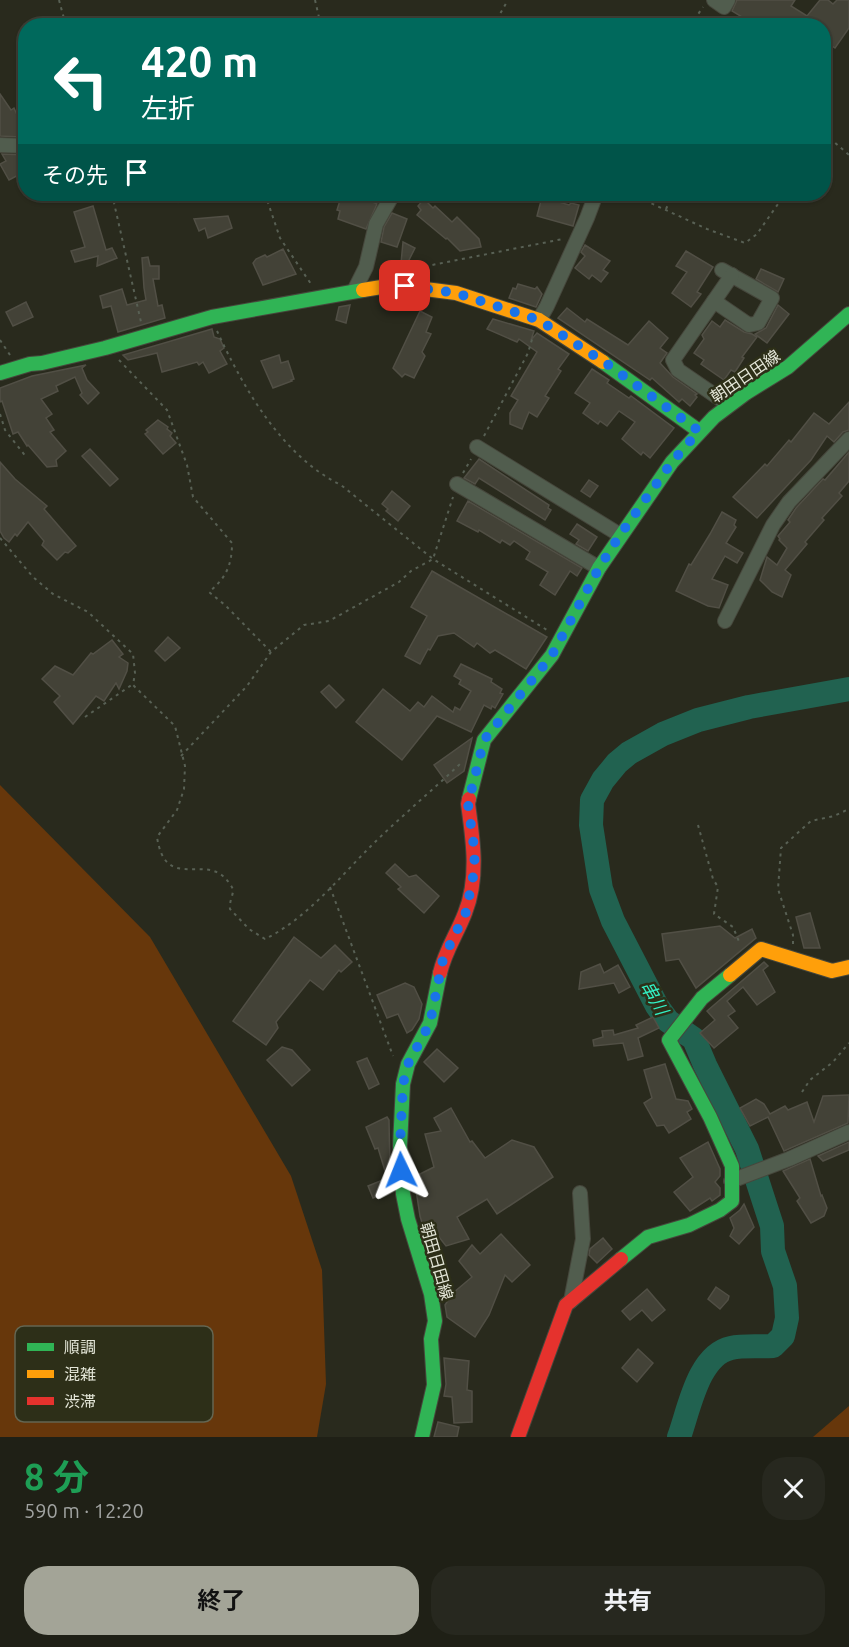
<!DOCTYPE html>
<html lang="ja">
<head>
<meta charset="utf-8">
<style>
  :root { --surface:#1f2016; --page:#27281f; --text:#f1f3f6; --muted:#a1a3a1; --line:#3c3e35; --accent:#a3a497 }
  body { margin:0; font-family:Ubuntu,"Noto Sans JP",sans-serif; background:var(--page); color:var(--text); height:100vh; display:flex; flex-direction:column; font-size:22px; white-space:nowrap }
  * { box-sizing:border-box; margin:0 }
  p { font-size:20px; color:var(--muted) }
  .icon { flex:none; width:33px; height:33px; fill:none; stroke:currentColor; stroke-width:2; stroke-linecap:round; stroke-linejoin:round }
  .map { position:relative; height:1437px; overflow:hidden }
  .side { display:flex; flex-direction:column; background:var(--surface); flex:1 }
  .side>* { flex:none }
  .banner { position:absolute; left:18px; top:18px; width:813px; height:183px; border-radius:24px; box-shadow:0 2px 4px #0004,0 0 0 2px var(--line); background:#00695c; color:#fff; overflow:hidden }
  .pin { position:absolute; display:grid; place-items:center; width:51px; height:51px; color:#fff; margin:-26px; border-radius:12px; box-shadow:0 3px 9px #0006 }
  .me { position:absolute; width:66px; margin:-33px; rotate:358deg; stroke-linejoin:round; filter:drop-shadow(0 0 4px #0008) }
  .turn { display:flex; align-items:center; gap:21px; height:126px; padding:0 24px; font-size:27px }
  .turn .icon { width:78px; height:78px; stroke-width:2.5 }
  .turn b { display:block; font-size:42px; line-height:51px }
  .then { display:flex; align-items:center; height:57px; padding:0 24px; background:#0003; gap:12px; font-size:22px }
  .round { display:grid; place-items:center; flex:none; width:63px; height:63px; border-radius:24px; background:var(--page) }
  .head { display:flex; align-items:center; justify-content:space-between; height:102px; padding:0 24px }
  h1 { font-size:36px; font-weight:700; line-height:45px; color:#1e9e55 }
  .action { display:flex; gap:12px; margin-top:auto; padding:12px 24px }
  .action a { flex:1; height:69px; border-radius:24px; background:var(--accent); color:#111; font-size:24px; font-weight:700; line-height:69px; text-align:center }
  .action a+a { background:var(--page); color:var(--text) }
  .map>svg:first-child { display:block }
</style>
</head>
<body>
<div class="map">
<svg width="849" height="1437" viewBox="0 0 849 1437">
  <rect width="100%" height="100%" fill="#292a1d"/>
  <!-- green -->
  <g fill="#67370b">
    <polygon points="0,785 150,937 291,1176 322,1270 326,1384 317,1437 0,1437"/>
    <polygon points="849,1406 849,1437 813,1437"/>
  </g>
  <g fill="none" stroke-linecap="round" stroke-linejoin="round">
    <!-- river -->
    <path stroke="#216250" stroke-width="24" d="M679,1437C689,1410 698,1355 731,1348C744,1345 760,1347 773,1346L783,1336L787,1318L785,1286L773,1251L772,1226L747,1149L705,1065L694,1039L668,1021L657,1006L613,921L601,889L591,825L592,800L603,780L617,763L629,753L663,734L698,720L749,707L849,689"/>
  </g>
  <!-- building -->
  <g fill="#434237" stroke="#514f45" stroke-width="1.5">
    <polygon points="737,0 795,0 791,6 807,16 820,0 828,0 833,4 837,0 849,0 849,28 835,48 826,42 829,37 824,33 824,26 765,26 755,19 752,23 732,11"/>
    <polygon points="0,94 11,110 14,108 26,135 21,137 0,136"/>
    <polygon points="2,154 26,155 26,171 9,180 0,164 6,161"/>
    <polygon points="342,194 372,194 366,199 377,204 366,229 338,219 340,211 337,210"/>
    <polygon points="542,197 569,205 571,203 579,205 573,226 537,216"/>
    <polygon points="424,199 433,208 435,206 452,222 457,217 479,239 481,247 460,251 447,238 446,239 417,215 421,210 418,206"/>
    <polygon points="93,206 106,250 112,248 117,258 97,266 98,256 75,262 71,251 85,247 74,212"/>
    <polygon points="392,213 407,219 397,247 381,242 384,227"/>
    <polygon points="228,216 232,228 208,238 205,228 199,231 194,219"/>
    <polygon points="403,242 415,248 402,274 400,274"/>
    <polygon points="585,245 610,261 603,270 608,273 601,282 592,275 589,279 575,268 585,256 581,252"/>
    <polygon points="283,249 296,274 263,285 253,263 256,259 265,255 267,257"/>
    <polygon points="686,251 713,267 697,292 701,294 691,307 672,293 687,272 676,266"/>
    <polygon points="148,257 150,266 159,266 159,279 153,279 158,306 162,305 165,318 118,332 111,306 103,308 100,296 122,289 127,305 146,300 144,288 142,258"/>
    <polygon points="761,269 784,279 778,292 756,279"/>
    <polygon points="518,284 535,289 537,287 542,294 536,307 509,298 513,288 516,289"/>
    <polygon points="26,302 33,317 13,326 6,312"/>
    <polygon points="350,305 346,323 336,320 339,307"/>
    <polygon points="778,305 789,314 767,343 755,334 766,328"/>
    <polygon points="567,308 585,322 587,319 628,345 649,321 668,338 660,348 667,353 660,363 673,377 697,394 695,395 697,397 690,406 682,399 679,402 652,378 650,380 558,318"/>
    <polygon points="420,311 432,317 426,332 431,334 422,352 425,356 414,378 405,374 402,377 393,368"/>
    <polygon points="493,319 534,331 531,340 537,333 569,354 558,369 561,371 545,396 549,398 537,417 529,412 522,429 510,424 510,413 518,400 511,396 537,352 519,339 517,342 487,329"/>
    <polygon points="725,320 744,332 752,334 757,337 742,357 744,358 735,372 731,370 724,380 701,364 704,360 694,353 704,339 702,335 712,321 720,327"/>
    <polygon points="212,329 214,337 220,339 224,348 220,351 227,364 209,373 203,362 199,365 197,362 162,372 157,353 128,360 123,355"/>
    <polygon points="279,355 281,363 288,361 294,379 291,380 292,381 273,388 261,361"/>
    <polygon points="86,365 82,368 87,380 99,393 88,404 80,395 82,393 75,377 56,386 58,391 41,399 52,414 46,418 54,430 50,432 66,451 56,460 57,466 47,467 28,445 27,446 18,432 13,434 2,401 0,402 0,388 32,376"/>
    <polygon points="592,369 609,380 607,383 629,398 631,396 674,428 650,458 643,452 641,455 622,439 635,422 619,411 607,426 600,421 598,424 583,413 590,403 575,393"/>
    <polygon points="849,402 849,430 843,432 834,442 827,436 811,460 757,518 733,497 765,464 767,466 789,440 791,442 814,413 829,424"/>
    <polygon points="158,420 168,427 167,429 172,433 170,436 176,443 163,454 145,434 148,432 146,430"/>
    <polygon points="90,449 118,479 110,486 82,456"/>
    <polygon points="849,452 849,481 839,493 842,496 822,518 824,520 805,542 807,544 785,570 791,575 782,597 772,592 760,580 767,557 777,565 787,548 779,540 780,539 778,536 790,522 788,520 796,508 823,479 825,480"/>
    <polygon points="479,459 549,505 548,508 551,510 545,520 479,478 475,484 464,478"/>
    <polygon points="0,462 15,479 47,506 44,509 76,546 68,553 65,552 57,560 42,545 44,541 28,522 17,536 15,534 9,542 4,538 0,531"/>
    <polygon points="589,480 598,486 590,497 581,491"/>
    <polygon points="392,491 410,506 398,521 386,511 388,509 382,504"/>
    <polygon points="468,501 582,568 577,576 570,571 555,595 540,585 548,572 526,559 530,552 514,541 510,545 502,540 500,543 479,530 478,532 457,521"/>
    <polygon points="722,512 736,520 734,525 736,527 726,543 743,553 737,563 725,556 712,579 728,585 719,608 708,606 676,591 689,564 691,565 710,534"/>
    <polygon points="577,524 597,537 588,551 576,544 579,540 570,534"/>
    <polygon points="432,571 547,637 526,669 495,650 490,653 477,643 474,647 454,633 438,636 430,650 428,649 420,664 405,656 427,616 411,607"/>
    <polygon points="168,637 180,648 165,661 155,651"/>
    <polygon points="112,640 123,654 119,657 128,663 127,671 119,689 116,683 104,701 96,696 73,724 54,702 60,696 42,679 55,666 73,675 91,653 93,654"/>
    <polygon points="461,664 492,679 491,682 502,689 500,693 503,694 495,708 492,706 491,709 484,705 471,732 437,716 402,760 356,722 383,689 410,711 418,702 424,707 432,696 453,712 455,707 460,710 471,691 459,684 461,680 454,676"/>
    <polygon points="329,685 344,700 336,708 321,692"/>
    <polygon points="472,738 464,771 447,783 434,765"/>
    <polygon points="395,864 409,877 416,875 439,896 424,913 398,889 401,887 386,873"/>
    <polygon points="810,913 820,948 804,948 796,917"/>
    <polygon points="720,926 735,938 752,929 756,938 696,988 679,959 666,961 662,934"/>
    <polygon points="294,937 321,958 335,945 352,962 341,972 339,970 323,990 310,980 276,1022 278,1028 266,1045 233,1021"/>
    <polygon points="764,962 768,966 763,970 775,992 757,1005 743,987 727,1001 735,1011 728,1016 738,1028 714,1048 700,1033 715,1020 707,1011"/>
    <polygon points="600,964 604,973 618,965 630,987 619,993 614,983 579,989 581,972"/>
    <polygon points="405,983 414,987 422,1004 419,1019 412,1030 407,1033 398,1014 387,1018 377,995"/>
    <polygon points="653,1017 659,1028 638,1038 643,1056 628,1060 623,1043 594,1046 593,1040 603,1037 602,1031 613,1030 614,1035 638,1028 636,1025"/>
    <polygon points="282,1047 292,1050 310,1070 292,1086 267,1060"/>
    <polygon points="437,1049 458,1068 444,1082 424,1062"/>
    <polygon points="367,1058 379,1084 369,1089 357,1062"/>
    <polygon points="665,1064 676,1099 688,1101 692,1109 687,1112 691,1119 669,1133 664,1125 657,1126 644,1103 652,1098 644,1070"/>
    <polygon points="849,1095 848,1123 784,1151 768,1117 750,1126 740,1108 756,1099 764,1104 770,1114 785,1106 788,1110 807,1102 814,1122 823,1096"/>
    <polygon points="451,1108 470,1142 472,1141 485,1158 512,1140 534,1147 553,1177 497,1214 487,1199 457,1217 469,1239 446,1246 428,1223 445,1277 439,1280 420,1216 414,1177 434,1167 425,1134 441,1131 434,1118"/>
    <polygon points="387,1117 389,1120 390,1173 386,1174 378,1148 375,1149 366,1127"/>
    <polygon points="708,1142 720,1169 720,1176 715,1182 720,1188 720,1195 712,1201 710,1198 690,1211 674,1192 693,1177 680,1158"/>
    <polygon points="849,1142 849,1150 823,1161 818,1156"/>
    <polygon points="810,1159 821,1196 822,1195 827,1208 824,1216 811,1223 797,1201 800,1198 783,1171"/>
    <polygon points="390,1177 391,1191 373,1198 368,1186"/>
    <polygon points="744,1204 754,1227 739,1244 730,1236 734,1228 730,1218 740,1210"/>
    <polygon points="501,1234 530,1265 512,1282 505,1275 489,1315 475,1337 447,1317 445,1305 453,1293 472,1277 459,1261 472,1245 480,1254"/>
    <polygon points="603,1238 612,1249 597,1263 589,1255 590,1249"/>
    <polygon points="716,1287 729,1296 728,1300 720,1309 708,1299"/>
    <polygon points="647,1289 665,1310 652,1321 642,1310 630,1320 622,1311"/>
    <polygon points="638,1349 653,1363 637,1382 622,1368"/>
    <polygon points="444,1358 469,1361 467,1390 472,1391 472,1422 454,1423 452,1397 444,1396 446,1384"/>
    <polygon points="438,1422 459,1427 457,1437 434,1437"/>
  </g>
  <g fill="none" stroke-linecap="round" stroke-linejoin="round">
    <defs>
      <g id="street">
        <polyline points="714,0 724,7 728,0"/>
        <polyline points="0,145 26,146"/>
        <polyline points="354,291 366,267 376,224 393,194"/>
        <polyline points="714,301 749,325 758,323 772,298 722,270"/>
        <polyline points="539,320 547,306 587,218 596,194"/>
        <polyline points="729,405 678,370 673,360 732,275"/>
        <polyline points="477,447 620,535"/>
        <polyline points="457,484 599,568"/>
        <polyline points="725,621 773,525 789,502 849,439"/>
        <polyline points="731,1181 789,1159 849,1132"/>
        <polyline points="571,1301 583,1239 580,1193"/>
      </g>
      <g id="fast">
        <polyline points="603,362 699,431"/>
        <polyline points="0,373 30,364 42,363 105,348 212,317 363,290"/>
        <polyline points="469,799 484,740 552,655 599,568 672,462 714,417 746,393 788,367 849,314"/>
        <polyline points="621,1259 648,1237 689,1225 720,1210 732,1201 732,1166 710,1117 669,1040 702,998 730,975"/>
        <polyline points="422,1437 434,1385 431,1339 435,1321 431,1294 408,1219 403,1194 400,1146 403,1084 408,1064 430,1023 440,973"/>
      </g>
      <g id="slow">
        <polyline points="363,290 394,285 456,293 539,320 603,362"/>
        <polyline points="730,975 761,949 832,971 849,967"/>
      </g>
      <g id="jam">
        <path d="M440,973C445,951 457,934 465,913C479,878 473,840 468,804L469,799"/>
        <polyline points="518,1437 566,1305 621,1259"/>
      </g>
    </defs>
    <!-- street casing -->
    <use href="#street" stroke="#46473c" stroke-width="16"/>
    <!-- fast casing -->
    <use href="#fast" stroke="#46473c" stroke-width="16"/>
    <!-- slow casing -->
    <use href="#slow" stroke="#46473c" stroke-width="16"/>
    <!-- jam casing -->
    <use href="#jam" stroke="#46473c" stroke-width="16"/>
    <!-- path -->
    <g stroke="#586054" stroke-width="2" stroke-dasharray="3 4.5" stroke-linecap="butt">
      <polyline points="59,0 66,26"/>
      <polyline points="315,0 321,26"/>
      <polyline points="493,26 508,0"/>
      <polyline points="690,26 703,7"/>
      <polyline points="824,133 849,155"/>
      <polyline points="112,194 141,322"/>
      <polyline points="173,194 179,203"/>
      <polyline points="265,194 280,238 311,284"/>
      <polyline points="631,194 707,229 745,243 757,234 785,194"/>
      <polyline points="666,209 673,194"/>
      <polyline points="419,271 427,266 563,239"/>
      <path d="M217,331C244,389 282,456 341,485L433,559L547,630"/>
      <polyline points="0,340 10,355"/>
      <path d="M119,360L167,410L187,465L193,497L232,543C232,565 226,578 209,592L225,605L271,652"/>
      <polyline points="0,414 5,430 27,458"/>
      <polyline points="484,436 528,353 533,336"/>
      <polyline points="463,473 471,459"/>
      <path d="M0,538L33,577L53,594L88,612L133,654L135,673L133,685L175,726L185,766L184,789L177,810L157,837C165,891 203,855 225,878C228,881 232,886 233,890C233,896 229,902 230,909L249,929L265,939C306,919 338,879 370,847C399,818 432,791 462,762"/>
      <polyline points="85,717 133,684"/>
      <polyline points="181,756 247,686 271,652 304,625 329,621 399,582 411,571 433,559 453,497"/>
      <polyline points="698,825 713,879 718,887 714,914 733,927 740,944"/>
      <polyline points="330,887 393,1056"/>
      <polyline points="793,944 793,935 778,889 781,848 811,821 834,816 849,809"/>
      <polyline points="802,1092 810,1080 833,1062 849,1043"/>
    </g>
    <!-- street -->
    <use href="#street" stroke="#515d4e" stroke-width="14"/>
    <!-- fast -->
    <use href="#fast" stroke="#30b455" stroke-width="14"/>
    <!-- slow -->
    <use href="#slow" stroke="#ff9f0a" stroke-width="14"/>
    <!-- jam -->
    <use href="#jam" stroke="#e5322d" stroke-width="14"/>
  </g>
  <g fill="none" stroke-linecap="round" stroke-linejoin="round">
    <!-- route -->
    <polyline stroke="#1a73e8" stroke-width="10" stroke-dasharray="0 18" points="401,1170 400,1146 403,1084 408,1064 430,1023 443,959 466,912 473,877 475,854 468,804 484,740 552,655 599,568 620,535 672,462 699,431 610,366 539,320 456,293 405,286"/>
  </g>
  <g text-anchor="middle" stroke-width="5" stroke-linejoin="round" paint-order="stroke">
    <!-- street labels -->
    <g font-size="16" fill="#e4e6d8" stroke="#2d2f18">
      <text transform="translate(745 376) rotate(-34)" y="6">朝田日田線</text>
      <text transform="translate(437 1261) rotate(74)" y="6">朝田日田線</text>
    </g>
    <!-- water labels -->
    <g font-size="18" font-style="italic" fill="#32f1c6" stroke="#2d2f18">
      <text transform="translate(654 998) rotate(60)" y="6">串川</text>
    </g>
  </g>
  <!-- legend -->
  <rect x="15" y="1326" width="198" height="96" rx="9" fill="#2d2f18" stroke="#646652" stroke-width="1.5"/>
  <rect x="27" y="1343" width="27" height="8" fill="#30b455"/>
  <rect x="27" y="1370" width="27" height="8" fill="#ff9f0a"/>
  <rect x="27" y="1397" width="27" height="8" fill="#e5322d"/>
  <g font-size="16" fill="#e4e6d8">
    <text x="64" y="1353">順調</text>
    <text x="64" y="1380">混雑</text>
    <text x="64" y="1407">渋滞</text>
  </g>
</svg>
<div class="pin" style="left:405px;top:286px;background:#d93025"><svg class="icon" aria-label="arrive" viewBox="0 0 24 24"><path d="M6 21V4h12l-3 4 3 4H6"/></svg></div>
<svg class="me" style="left:401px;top:1170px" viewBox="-20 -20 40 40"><path d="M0-17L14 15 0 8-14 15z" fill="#1a73e8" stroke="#fff" stroke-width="4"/></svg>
<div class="banner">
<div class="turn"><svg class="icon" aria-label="left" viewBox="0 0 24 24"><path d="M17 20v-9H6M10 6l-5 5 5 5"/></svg><div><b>420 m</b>左折</div></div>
<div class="then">その先<svg class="icon" aria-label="arrive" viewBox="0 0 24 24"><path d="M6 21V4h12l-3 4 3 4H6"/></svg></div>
</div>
</div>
<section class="side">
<div class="head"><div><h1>8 分</h1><p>590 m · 12:20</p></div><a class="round"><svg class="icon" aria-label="close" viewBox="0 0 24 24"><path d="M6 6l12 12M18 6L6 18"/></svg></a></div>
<div class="action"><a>終了</a><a>共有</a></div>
</section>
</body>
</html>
